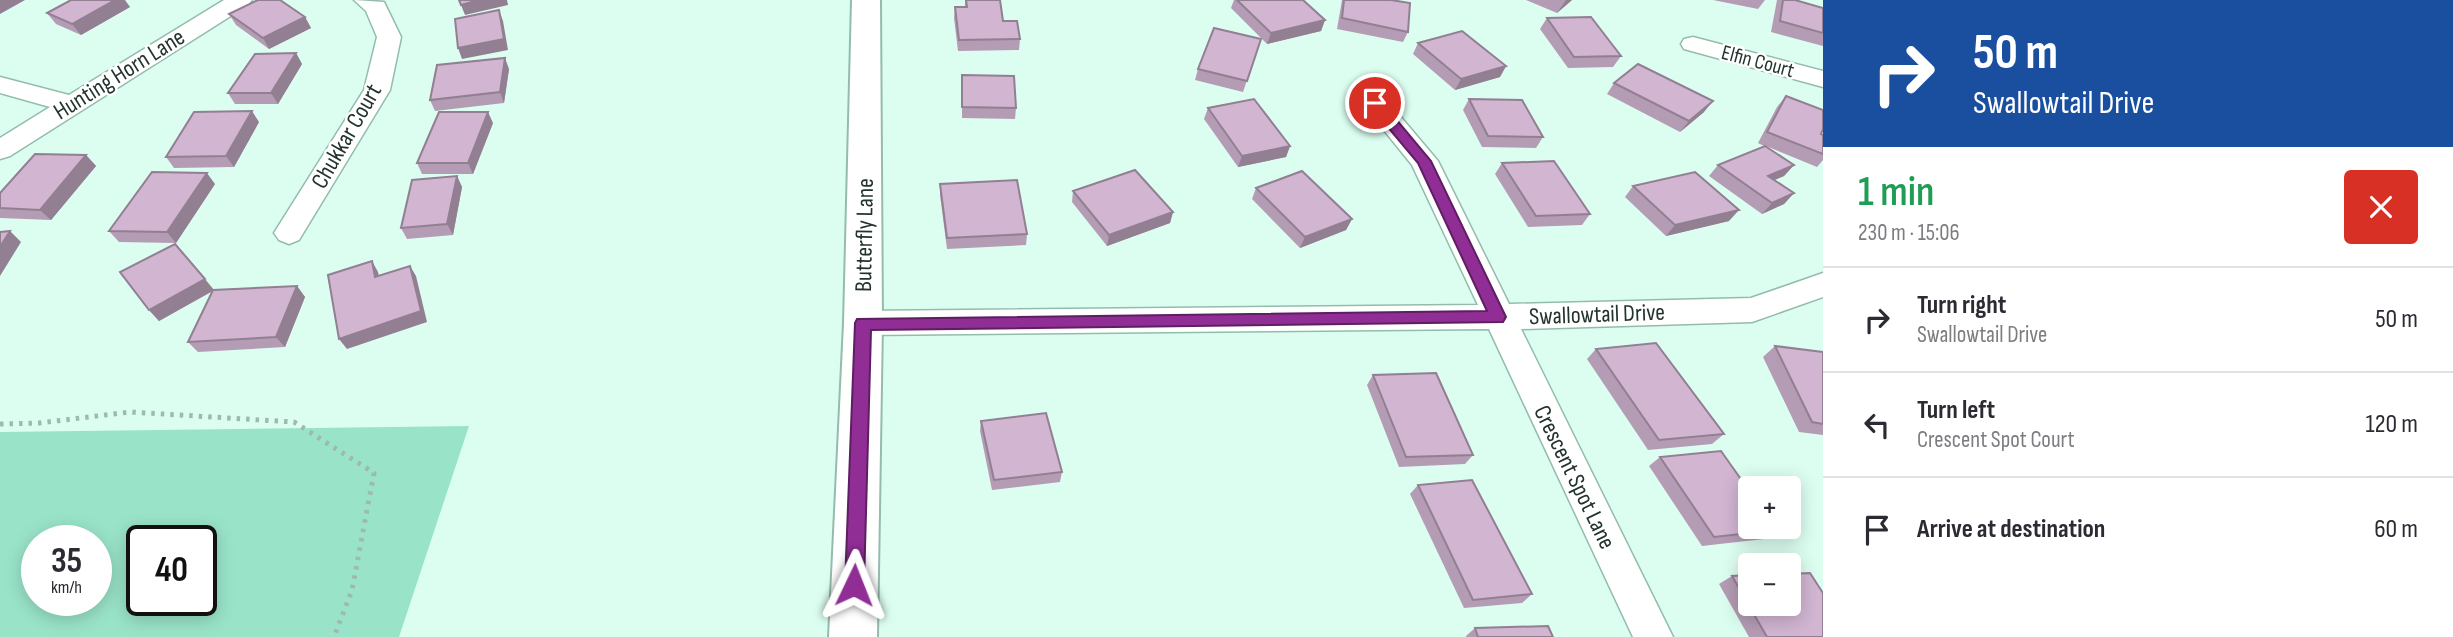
<!DOCTYPE html>
<html lang="en">
<head>
<meta charset="utf-8">
<style>
  :root { --surface:#fff; --page:#f7f7f7; --text:#2b2b33; --muted:#7c7c81; --line:#e1e1e2 }
  body { margin:0; font-family:"Sofia Sans Condensed",sans-serif; background:var(--page); color:var(--text); height:100vh; display:flex; flex-direction:column; font-size:26px; white-space:nowrap }
  * { box-sizing:border-box; margin:0 }
  p { font-size:23px; color:var(--muted) }
  .icon { flex:none; width:38px; height:38px; fill:none; stroke:currentColor; stroke-width:2; stroke-linecap:round; stroke-linejoin:round }
  .map { position:relative; flex:1; overflow:hidden }
  .side { display:flex; flex-direction:column; background:var(--surface); width:630px }
  .side>* { flex:none }
  .banner { background:#1a4fa0; color:#fff; overflow:hidden }
  .buttons { position:absolute; left:1738px; top:476px; display:grid; gap:14px }
  .buttons a { display:grid; place-items:center; width:63px; height:63px; border-radius:7px; background:var(--surface); box-shadow:0 4px 18px #0003; font-size:35px }
  .speed { position:absolute; left:21px; top:525px; display:flex; gap:14px; font-size:35px; font-weight:700; text-align:center }
  .speed>* { display:grid; place-content:center; width:91px; height:91px; border-radius:50%; background:var(--surface); box-shadow:0 4px 18px #0003; line-height:1 }
  .speed small { font-size:18px; font-weight:400 }
  .speed .limit { border:4px solid #111; border-radius:10px; background:#fff; color:#111 }
  .pin { position:absolute; display:grid; place-items:center; width:60px; height:60px; color:#fff; margin:-30px; border:4px solid #fff; border-radius:50%; box-shadow:0 2px 7px #0007 }
  .me { position:absolute; width:77px; margin:-38px; rotate:2deg; stroke-linejoin:round; filter:drop-shadow(0 0 5px #0008) }
  .turn { display:flex; align-items:center; gap:24px; height:147px; padding:0 35px; font-size:32px }
  .turn .icon { width:91px; height:91px; stroke-width:2.5 }
  .turn b { display:block; font-size:49px; line-height:60px }
  .round { display:grid; place-items:center; flex:none; width:74px; height:74px; border-radius:7px; background:var(--page) }
  .headline { display:flex; align-items:center; justify-content:space-between; height:119px; padding:0 35px }
  h1 { font-size:42px; font-weight:600; line-height:52px; color:#1e9e55 }
  ul { padding:0; list-style:none }
  li { display:flex; align-items:center; gap:21px; height:105px; padding:0 35px; border-top:2px solid var(--line) }
  li div { flex:1 }
  li b { display:block; font-size:26px }
  li em { font-style:normal }
  main { display:flex; flex:1; min-height:0 }
  .map>svg:first-child { display:block }
</style>
</head>
<body>
<main>
<div class="map">
<svg width="1823" height="637" viewBox="0 0 1823 637">
  <rect width="100%" height="100%" fill="#dcfef1"/>
  <!-- green -->
  <path fill="#99e4c9" fill-rule="evenodd" d="M469,426L399,637H0V432ZM37,541H96V600H37ZM142,541H201V600H142Z"/>
  <g fill="none" stroke-linecap="round" stroke-linejoin="round">
    <defs>
      <g id="street">
        <polygon points="224,0 252,0 248,5 10,156 0,159 0,138 50,107 0,93 0,77 69,95"/>
        <polygon points="354,0 384,2 401,37 390,90 299,240 289,244 279,240 274,233 364,90 377,37 366,11"/>
        <polygon points="1693,37 1823,71 1823,87 1684,49 1681,44 1684,39"/>
        <polygon points="1375,95 1384,97 1438,161 1509,304 1751,298 1823,273 1823,297 1752,322 1521,329 1673,637 1633,637 1489,329 863,335 852,332 847,323 852,314 863,311 1478,305 1412,165 1362,103 1366,97"/>
      </g>
      <polygon id="secondary" points="852,0 880,0 882,323 877,637 829,637 844,323"/>
    </defs>
    <!-- street casing -->
    <use href="#street" stroke="#93bcac" stroke-width="3"/>
    <!-- secondary casing -->
    <use href="#secondary" stroke="#93bcac" stroke-width="4"/>
    <!-- path -->
    <polyline stroke="#9ebab0" stroke-width="5" stroke-dasharray="3.5 6" stroke-linecap="butt" points="0,424 39,423 130,412 294,422 374,473 352,590 334,637"/>
    <!-- street -->
    <use href="#street" fill="#fff" fill-rule="evenodd"/>
    <!-- secondary -->
    <use href="#secondary" fill="#fff" fill-rule="evenodd"/>
  </g>
  <!-- wall -->
  <g fill="#b49cb4">
    <polygon points="965,0 1000,0 1003,21 1020,39 1019,50 958,51 954,18 955,7 965,7"/>
    <polygon points="1234,0 1303,0 1325,20 1321,31 1267,44 1231,8"/>
    <polygon points="1342,0 1391,0 1408,32 1403,42 1337,29"/>
    <polygon points="1526,0 1572,0 1557,13"/>
    <polygon points="1713,0 1765,0 1758,9"/>
    <polygon points="1777,0 1795,0 1823,8 1823,46 1771,32"/>
    <polygon points="130,7 81,35 56,24 47,13"/>
    <polygon points="229,14 305,17 311,28 269,49 236,25"/>
    <polygon points="1547,18 1621,56 1613,67 1568,68 1540,29"/>
    <polygon points="1261,39 1243,92 1195,80 1198,69"/>
    <polygon points="1418,43 1506,66 1500,77 1455,90 1413,54"/>
    <polygon points="296,53 302,64 278,104 235,104 228,93"/>
    <polygon points="509,69 504,103 435,111 430,100"/>
    <polygon points="962,75 1016,108 1015,119 962,118"/>
    <polygon points="1614,83 1704,112 1680,132 1607,94"/>
    <polygon points="1786,96 1821,134 1823,135 1823,160 1817,167 1766,146 1794,165 1784,176 1774,180 1794,193 1784,204 1762,214 1709,176 1718,165 1764,146 1758,143 1777,107"/>
    <polygon points="1469,99 1543,137 1536,148 1482,147 1463,110"/>
    <polygon points="1208,108 1290,146 1286,157 1238,167 1204,119"/>
    <polygon points="259,122 234,167 174,168 166,157"/>
    <polygon points="493,123 473,174 422,174 417,163"/>
    <polygon points="86,155 96,166 51,220 0,218 0,193"/>
    <polygon points="1502,163 1590,214 1582,225 1528,227 1495,174"/>
    <polygon points="457,176 462,187 453,235 407,239 401,228"/>
    <polygon points="215,184 176,243 119,242 109,231"/>
    <polygon points="940,184 1027,234 1026,245 947,249 940,195"/>
    <polygon points="1633,186 1729,221 1666,236 1625,197"/>
    <polygon points="1256,188 1352,219 1346,230 1300,248 1252,199"/>
    <polygon points="1073,191 1173,212 1170,223 1107,246 1072,202"/>
    <polygon points="297,286 305,297 285,347 198,352 188,342 213,291 159,321 149,310 214,290"/>
    <polygon points="1775,346 1823,352 1823,435 1799,432 1763,357"/>
    <polygon points="1596,349 1724,434 1712,444 1648,450 1587,359"/>
    <polygon points="1373,375 1473,455 1465,464 1399,467 1367,385"/>
    <polygon points="981,421 1062,472 1060,482 992,490 980,431"/>
    <polygon points="1660,457 1777,530 1764,539 1702,546 1649,466"/>
    <polygon points="1418,485 1532,594 1522,603 1464,608 1410,494"/>
    <polygon points="1732,576 1823,637 1749,637 1719,584"/>
    <polygon points="1475,628 1553,637 1466,637 1466,636"/>
  </g>
  <!-- shaded-wall -->
  <g fill="#927f92">
    <polygon points="0,0 25,0 0,14"/>
    <polygon points="115,0 125,0 130,7 81,35 72,24"/>
    <polygon points="479,0 507,0 508,5 465,15 461,5"/>
    <polygon points="1566,0 1572,0 1557,13 1564,3"/>
    <polygon points="499,10 503,21 508,50 462,59 458,48"/>
    <polygon points="305,17 311,28 269,49 263,38"/>
    <polygon points="1325,20 1321,31 1267,44 1271,33"/>
    <polygon points="296,53 302,64 278,104 271,93"/>
    <polygon points="505,58 509,69 504,103 500,92"/>
    <polygon points="1506,66 1500,77 1455,90 1461,79"/>
    <polygon points="1713,101 1704,112 1680,132 1689,121"/>
    <polygon points="252,111 259,122 234,167 226,156"/>
    <polygon points="488,112 493,123 473,174 468,163"/>
    <polygon points="1290,146 1286,157 1238,167 1242,156"/>
    <polygon points="86,155 96,166 51,220 40,210"/>
    <polygon points="1794,165 1784,176 1758,187 1768,176"/>
    <polygon points="207,173 215,184 176,243 167,232"/>
    <polygon points="457,176 462,187 453,235 447,224"/>
    <polygon points="1794,193 1784,204 1762,214 1772,203"/>
    <polygon points="1739,210 1729,221 1666,236 1675,225"/>
    <polygon points="1173,212 1170,223 1107,246 1109,235"/>
    <polygon points="1352,219 1346,230 1300,248 1305,237"/>
    <polygon points="10,231 21,242 0,276 0,247"/>
    <polygon points="372,261 378,272 382,288 375,277"/>
    <polygon points="410,266 416,276 427,322 347,349 339,339"/>
    <polygon points="205,279 214,290 159,321 149,310"/>
    <polygon points="297,286 305,297 285,347 276,337"/>
  </g>
  <!-- building -->
  <g fill="#d1b5d1" stroke="#927f92" stroke-width="2">
    <polygon points="71,0 115,0 72,24 47,13"/>
    <polygon points="258,0 280,0 305,17 263,38 229,14"/>
    <polygon points="459,0 479,0 461,5"/>
    <polygon points="966,0 1000,0 1003,21 1017,21 1020,39 959,40 955,7 967,7"/>
    <polygon points="1237,0 1303,0 1325,20 1271,33"/>
    <polygon points="1344,0 1391,0 1410,3 1408,32 1342,18"/>
    <polygon points="1783,0 1795,0 1823,8 1823,33 1780,21"/>
    <polygon points="499,10 504,39 458,48 455,19"/>
    <polygon points="1591,17 1621,56 1574,57 1547,18"/>
    <polygon points="1214,28 1261,39 1247,81 1198,69"/>
    <polygon points="1462,31 1506,66 1461,79 1418,43"/>
    <polygon points="296,53 271,93 228,93 255,54"/>
    <polygon points="505,58 500,92 430,100 437,65"/>
    <polygon points="1638,64 1713,101 1689,121 1614,83"/>
    <polygon points="962,75 1014,76 1016,108 962,107"/>
    <polygon points="1786,96 1823,110 1823,129 1821,134 1823,135 1823,154 1767,132"/>
    <polygon points="1254,99 1290,146 1242,156 1208,108"/>
    <polygon points="1469,99 1522,100 1543,137 1488,136"/>
    <polygon points="252,111 226,156 166,157 194,112"/>
    <polygon points="439,112 488,112 468,163 417,163"/>
    <polygon points="1765,146 1794,165 1768,176 1794,193 1772,203 1718,165"/>
    <polygon points="35,154 86,155 40,210 0,208 0,193"/>
    <polygon points="1554,161 1590,214 1536,216 1502,163"/>
    <polygon points="1135,170 1173,212 1109,235 1073,191"/>
    <polygon points="1302,171 1352,219 1305,237 1256,188"/>
    <polygon points="152,172 207,173 167,232 109,231"/>
    <polygon points="1695,172 1739,210 1675,225 1633,186"/>
    <polygon points="457,176 447,224 401,228 412,180"/>
    <polygon points="1017,180 1027,234 947,238 940,184"/>
    <polygon points="10,231 0,247 0,232"/>
    <polygon points="175,244 205,279 149,310 120,272"/>
    <polygon points="372,261 375,277 410,266 421,311 339,339 328,275"/>
    <polygon points="297,286 276,337 188,342 213,290"/>
    <polygon points="1656,343 1724,434 1659,440 1596,349"/>
    <polygon points="1775,346 1823,352 1823,424 1812,422"/>
    <polygon points="1436,373 1473,455 1406,457 1373,375"/>
    <polygon points="1046,413 1062,472 994,480 981,421"/>
    <polygon points="1721,451 1750,492 1750,527 1775,527 1777,530 1714,537 1660,457"/>
    <polygon points="1472,480 1532,594 1473,600 1418,485"/>
    <polygon points="1810,573 1823,593 1823,637 1767,637 1732,576 1750,575 1750,604 1788,604 1788,574"/>
    <polygon points="1548,626 1553,637 1478,637 1475,628"/>
  </g>
  <!-- route -->
  <polygon fill="#902e96" stroke="#5e1e62" stroke-width="2" points="1375,99 1380,100 1431,161 1506,317 1503,322 871,330 864,585 861,591 854,594 848,591 845,585 855,323 857,319 1487,311 1418,163 1370,106 1370,100"/>
  <g text-anchor="middle" stroke-width="5" stroke-linejoin="round" paint-order="stroke">
    <!-- far-street labels -->
    <g font-size="21" fill="#23332d" stroke="#fff">
      <text transform="translate(1758 61) rotate(15)" y="7">Elfin Court</text>
    </g>
    <!-- street labels -->
    <g font-size="24" fill="#23332d" stroke="#fff">
      <text transform="translate(119 74) rotate(-32)" y="8">Hunting Horn Lane</text>
      <text transform="translate(346 136) rotate(-60)" y="8">Chukkar Court</text>
      <text transform="translate(864 235) rotate(-89)" y="8">Butterfly Lane</text>
      <text transform="translate(1597 314) rotate(-2)" y="8">Swallowtail Drive</text>
      <text transform="translate(1575 477) rotate(64)" y="8">Crescent Spot Lane</text>
    </g>
  </g>
</svg>
<div class="buttons">
<a>+</a>
<a>−</a>
</div>
<div class="speed"><div>35<small>km/h</small></div><div class="limit">40</div></div>
<div class="pin" style="left:1375px;top:103px;background:#d93025"><svg class="icon" aria-label="arrive" viewBox="0 0 24 24"><path d="M6 21V4h12l-3 4 3 4H6"/></svg></div>
<svg class="me" style="left:854px;top:585px" viewBox="-20 -20 40 40"><path d="M0-17L14 15 0 8-14 15z" fill="#902e96" stroke="#fff" stroke-width="4"/></svg>
</div>
<section class="side">
<div class="banner">
<div class="turn"><svg class="icon" aria-label="right" viewBox="0 0 24 24"><path d="M7 20v-9h11M14 6l5 5-5 5"/></svg><div><b>50 m</b>Swallowtail Drive</div></div>
</div>
<div class="headline"><div><h1>1 min</h1><p>230 m · 15:06</p></div><a class="round" style="background:#d93025;color:#fff"><svg class="icon" aria-label="close" viewBox="0 0 24 24"><path d="M6 6l12 12M18 6L6 18"/></svg></a></div>
<ul>
<li><svg class="icon" aria-label="right" viewBox="0 0 24 24"><path d="M7 20v-9h11M14 6l5 5-5 5"/></svg><div><b>Turn right</b><p>Swallowtail Drive</p></div><em>50 m</em></li>
<li><svg class="icon" aria-label="left" viewBox="0 0 24 24"><path d="M17 20v-9H6M10 6l-5 5 5 5"/></svg><div><b>Turn left</b><p>Crescent Spot Court</p></div><em>120 m</em></li>
<li><svg class="icon" aria-label="arrive" viewBox="0 0 24 24"><path d="M6 21V4h12l-3 4 3 4H6"/></svg><div><b>Arrive at destination</b></div><em>60 m</em></li>
</ul>
</section>
</main>
</body>
</html>
